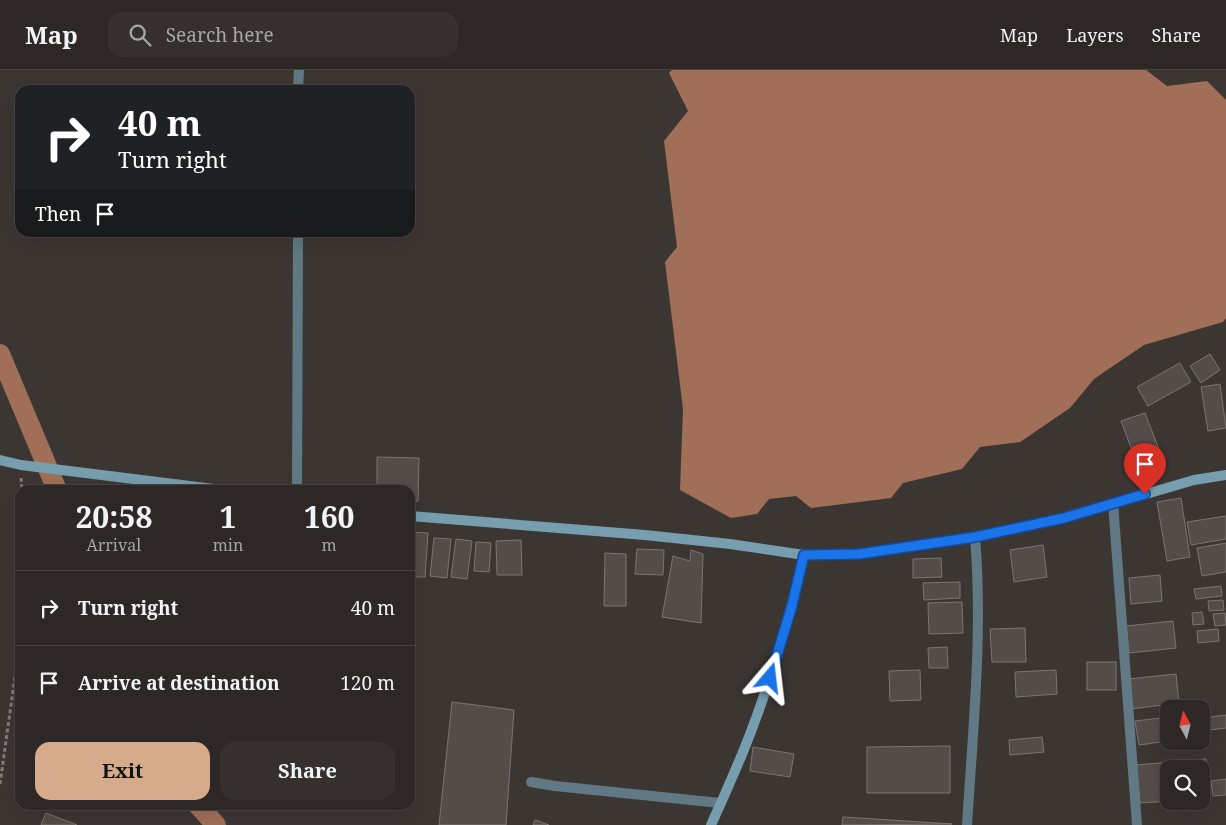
<!DOCTYPE html>
<html lang="en">
<head>
<meta charset="utf-8">
<style>
  :root { --surface:#2d2826; --page:#35302e; --text:#f1f3f6; --muted:#a7a6a7; --line:#484443; --accent:#d6ab8b }
  body { margin:0; font-family:"Noto Serif",serif; background:var(--page); color:var(--text); height:100vh; display:flex; flex-direction:column; font-size:19px; white-space:nowrap }
  * { box-sizing:border-box; margin:0 }
  p { font-size:16px; color:var(--muted) }
  .icon { flex:none; width:28px; height:28px; fill:none; stroke:currentColor; stroke-width:2; stroke-linecap:round; stroke-linejoin:round }
  .map { position:relative; flex:1; overflow:hidden }
  .side { position:absolute; left:15px; top:415px; width:400px; height:325px; display:flex; flex-direction:column; background:var(--surface); border-radius:15px; box-shadow:0 5px 20px #0002,0 0 0 1px var(--line) }
  .side>* { flex:none }
  .banner { position:absolute; left:15px; top:15px; width:400px; height:152px; border-radius:15px; box-shadow:0 5px 20px #0002,0 0 0 1px var(--line); background:#202124; color:#fff; overflow:hidden }
  .needle { width:32px; rotate:353deg }
  .tools { position:absolute; left:1160px; top:630px; display:grid; gap:10px }
  .tools a { display:grid; place-items:center; width:50px; height:50px; border-radius:10px; background:var(--surface); box-shadow:0 5px 20px #0002,0 0 0 1px var(--line); font-size:25px }
  .pin { position:absolute; display:grid; place-items:center; width:42px; height:42px; color:#fff; margin:-51px -21px; border-radius:50% 50% 50% 0; rotate:-45deg; box-shadow:0 0 5px #0007 }
  .pin .icon { rotate:45deg }
  .me { position:absolute; width:55px; margin:-28px; rotate:17deg; stroke-linejoin:round; filter:drop-shadow(0 0 4px #0008) }
  .turn { display:flex; align-items:center; gap:18px; height:105px; padding:0 20px; font-size:22px }
  .turn .icon { width:65px; height:65px; stroke-width:2.5 }
  .turn b { display:block; font-size:35px; line-height:42px }
  .then { display:flex; align-items:center; height:48px; padding:0 20px; background:#0003; gap:10px; font-size:19px }
  .eta { display:flex; justify-content:space-evenly; align-items:center; height:85px; text-align:center }
  .eta b { font-size:30px; font-weight:700; line-height:35px }
  .cta { display:flex; gap:10px; margin-top:auto; padding:10px 20px }
  .cta a { flex:1; height:58px; border-radius:15px; background:var(--accent); color:#111; font-size:20px; font-weight:700; line-height:58px; text-align:center }
  .cta a+a { background:var(--page); color:var(--text) }
  ul { padding:0; list-style:none }
  li { display:flex; align-items:center; gap:15px; height:75px; padding:0 20px; border-top:1px solid var(--line) }
  li div { flex:1 }
  li b { display:block; font-size:19px }
  li em { font-style:normal }
  header { display:flex; align-items:center; gap:30px; box-sizing:border-box; height:70px; padding:0 25px; background:var(--surface); border-bottom:1px solid var(--line) }
  header strong { font-size:24px }
  nav { display:flex; gap:28px; margin-inline-start:auto; font-size:18px }
  .search { width:350px; height:45px; background:var(--page); display:flex; align-items:center; gap:12px; box-sizing:border-box; padding:0 18px; border-radius:15px; color:var(--muted); font-size:19px }
  .map>svg:first-child { display:block }
</style>
</head>
<body>
<header>
<strong>Map</strong>
<div class="search"><svg class="icon" aria-label="search" viewBox="0 0 24 24"><circle cx="10" cy="10" r="6"/><path d="M15 15l6 6"/></svg>Search here</div>
<nav><a>Map</a><a>Layers</a><a>Share</a></nav>
</header>
<div class="map">
<svg width="1226" height="755" viewBox="0 0 1226 755">
  <rect width="100%" height="100%" fill="#3c3633"/>
  <!-- water -->
  <polygon fill="#a16f57" points="672,0 1146,0 1167,16 1207,11 1226,30 1226,248 1223,252 1144,275 1094,309 1070,338 1020,372 980,377 962,399 903,413 891,428 811,438 796,426 769,429 757,444 731,448 680,420 683,339 665,192 677,177 664,71 688,41 669,3"/>
  <g fill="none" stroke-linecap="round" stroke-linejoin="round">
    <!-- canal -->
    <g stroke="#a16f57" stroke-width="20">
      <polyline points="0,284 57,420"/>
      <polyline points="198,735 216,755"/>
    </g>
  </g>
  <!-- building -->
  <g fill="#534c49" stroke="#7c7471">
    <polygon points="1210,284 1220,300 1201,313 1190,296"/>
    <polygon points="1180,293 1191,312 1148,336 1137,317"/>
    <polygon points="1220,314 1226,358 1208,361 1201,317"/>
    <polygon points="1145,343 1165,395 1141,404 1121,351"/>
    <polygon points="377,387 419,388 418,431 410,431 410,420 377,420"/>
    <polygon points="1181,428 1190,487 1167,491 1157,432"/>
    <polygon points="1226,446 1226,469 1191,475 1187,452"/>
    <polygon points="410,462 428,463 425,507 410,507"/>
    <polygon points="434,468 451,469 447,508 430,506"/>
    <polygon points="456,469 472,471 467,509 451,507"/>
    <polygon points="521,470 522,505 497,505 496,471"/>
    <polygon points="476,472 491,473 489,502 474,501"/>
    <polygon points="1226,473 1226,502 1202,506 1197,478"/>
    <polygon points="1043,475 1047,507 1014,512 1010,480"/>
    <polygon points="637,479 664,480 663,505 635,504"/>
    <polygon points="691,480 703,484 701,553 662,547 673,486 690,491"/>
    <polygon points="605,483 626,484 626,536 604,536"/>
    <polygon points="941,488 942,507 913,508 913,489"/>
    <polygon points="1160,505 1162,531 1131,534 1129,508"/>
    <polygon points="960,512 960,528 924,530 923,513"/>
    <polygon points="1221,516 1222,526 1196,529 1194,519"/>
    <polygon points="1223,530 1224,540 1209,541 1208,531"/>
    <polygon points="962,532 963,563 929,564 928,533"/>
    <polygon points="1202,542 1204,554 1193,555 1192,543"/>
    <polygon points="1225,543 1226,555 1215,556 1213,544"/>
    <polygon points="1173,551 1176,578 1129,583 1126,556"/>
    <polygon points="1025,558 1026,592 992,592 990,559"/>
    <polygon points="1218,559 1219,571 1198,573 1197,561"/>
    <polygon points="947,577 948,598 929,598 928,578"/>
    <rect x="1087" y="592" width="29" height="28"/>
    <polygon points="920,600 921,630 890,631 889,601"/>
    <polygon points="1056,600 1057,624 1016,627 1015,602"/>
    <polygon points="1176,604 1179,633 1131,639 1128,609"/>
    <polygon points="452,632 514,640 506,755 439,755"/>
    <polygon points="1226,645 1226,658 1201,661 1201,648"/>
    <polygon points="1169,647 1169,671 1139,675 1135,651"/>
    <polygon points="1042,667 1044,682 1010,685 1009,670"/>
    <polygon points="950,676 950,723 867,723 867,677"/>
    <polygon points="753,677 794,684 790,707 750,701"/>
    <polygon points="1206,689 1209,727 1201,728 1201,699 1169,699 1169,731 1140,733 1136,695"/>
    <polygon points="1226,709 1226,725 1213,726 1211,711"/>
    <polygon points="46,743 77,755 41,755"/>
    <polygon points="843,747 952,754 842,755"/>
    <polygon points="535,750 549,755 533,755"/>
  </g>
  <g fill="none" stroke-linecap="round" stroke-linejoin="round">
    <!-- path -->
    <g stroke="#827c7a" stroke-width="3" stroke-dasharray="4 2.5" stroke-linecap="butt">
      <polyline points="21,408 22,420"/>
      <polyline points="0,714 20,570"/>
    </g>
    <!-- service -->
    <g stroke="#617984" stroke-width="10">
      <polyline points="298,20 299,0"/>
      <polyline points="297,420 298,162"/>
      <polyline points="531,712 555,716 720,733"/>
    </g>
    <!-- minor -->
    <g stroke="#617984" stroke-width="10">
      <polyline points="1113,433 1137,755"/>
      <path d="M967,755C973,659 983,562 975,467"/>
    </g>
    <!-- secondary -->
    <g stroke="#769eae" stroke-width="10">
      <polyline points="0,390 21,395 222,420"/>
      <polyline points="410,446 645,465 730,474 804,485 859,484 975,467 1064,448 1194,410 1226,405"/>
      <path d="M711,755C722,731 733,706 743,682C769,618 788,552 804,485"/>
    </g>
  </g>
  <g fill="none" stroke-linecap="round" stroke-linejoin="round">
    <defs>
      <polyline id="route" points="770,608 791,539 804,485 859,484 975,467 1064,448 1145,424"/>
    </defs>
    <!-- route casing -->
    <use href="#route" stroke="#114b97" stroke-width="12"/>
    <!-- route -->
    <use href="#route" stroke="#1a73e8" stroke-width="9"/>
  </g>
</svg>
<div class="tools">
<a><svg class="needle" viewBox="-14 -14 28 28"><path d="M0-13l5 13h-10z" fill="#e53935"/><path d="M0 13l5-13h-10z" fill="#a7a6a7"/></svg></a>
<a><svg class="icon" aria-label="search" viewBox="0 0 24 24"><circle cx="10" cy="10" r="6"/><path d="M15 15l6 6"/></svg></a>
</div>
<div class="pin" style="left:1145px;top:424px;background:#d93025"><svg class="icon" aria-label="arrive" viewBox="0 0 24 24"><path d="M6 21V4h12l-3 4 3 4H6"/></svg></div>
<svg class="me" style="left:770px;top:608px" viewBox="-20 -20 40 40"><path d="M0-17L14 15 0 8-14 15z" fill="#1a73e8" stroke="#fff" stroke-width="4"/></svg>
<div class="banner">
<div class="turn"><svg class="icon" aria-label="right" viewBox="0 0 24 24"><path d="M7 20v-9h11M14 6l5 5-5 5"/></svg><div><b>40 m</b>Turn right</div></div>
<div class="then">Then<svg class="icon" aria-label="arrive" viewBox="0 0 24 24"><path d="M6 21V4h12l-3 4 3 4H6"/></svg></div>
</div>
<section class="side">
<div class="eta">
<div><b>20:58</b><p>Arrival</p></div>
<div><b>1</b><p>min</p></div>
<div><b>160</b><p>m</p></div>
</div>
<ul>
<li><svg class="icon" aria-label="right" viewBox="0 0 24 24"><path d="M7 20v-9h11M14 6l5 5-5 5"/></svg><div><b>Turn right</b></div><em>40 m</em></li>
<li><svg class="icon" aria-label="arrive" viewBox="0 0 24 24"><path d="M6 21V4h12l-3 4 3 4H6"/></svg><div><b>Arrive at destination</b></div><em>120 m</em></li>
</ul>
<div class="cta"><a>Exit</a><a>Share</a></div>
</section>
</div>
</body>
</html>
